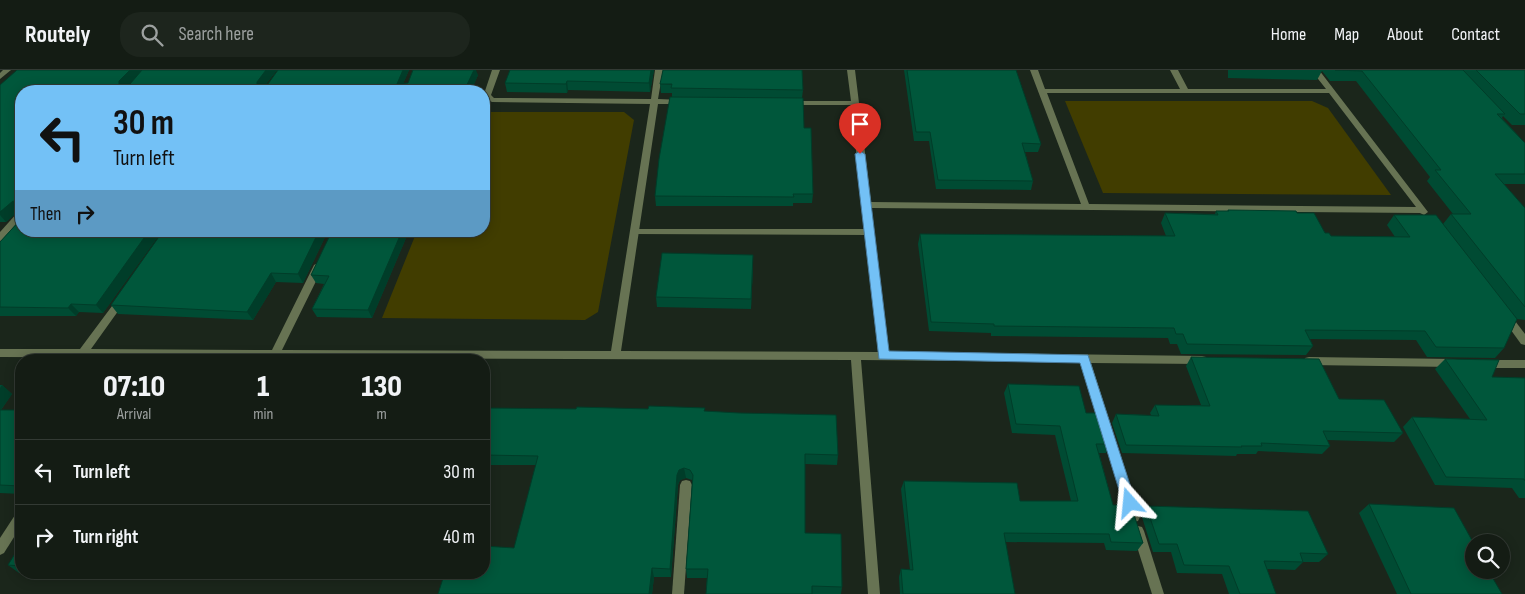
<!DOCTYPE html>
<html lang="en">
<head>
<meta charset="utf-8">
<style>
  :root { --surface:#141c14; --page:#1d251d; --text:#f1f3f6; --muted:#9da1a0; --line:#333a34 }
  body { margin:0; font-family:"Sofia Sans Condensed",sans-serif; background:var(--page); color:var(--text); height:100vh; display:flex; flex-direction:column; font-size:19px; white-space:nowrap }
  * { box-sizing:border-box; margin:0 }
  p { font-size:16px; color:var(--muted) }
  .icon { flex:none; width:28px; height:28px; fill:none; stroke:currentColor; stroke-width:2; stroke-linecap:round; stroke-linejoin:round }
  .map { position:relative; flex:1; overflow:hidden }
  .drawer { position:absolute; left:15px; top:284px; width:475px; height:225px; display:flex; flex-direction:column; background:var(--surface); border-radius:20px; box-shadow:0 2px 12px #0003,0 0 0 1px var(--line) }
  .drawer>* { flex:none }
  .guide { position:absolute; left:15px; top:15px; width:475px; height:152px; border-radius:20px; box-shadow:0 2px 12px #0003,0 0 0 1px var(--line); background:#73c1f6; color:#111; overflow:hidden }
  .buttons { position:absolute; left:1465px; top:464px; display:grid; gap:10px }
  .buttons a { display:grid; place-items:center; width:45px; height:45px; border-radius:50%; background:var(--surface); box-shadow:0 2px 12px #0003,0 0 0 1px var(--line); font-size:25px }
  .pin { position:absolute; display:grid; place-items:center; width:42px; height:42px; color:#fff; margin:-51px -21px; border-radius:50% 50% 50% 0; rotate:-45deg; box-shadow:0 0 5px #0007 }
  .pin .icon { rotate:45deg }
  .me { position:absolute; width:55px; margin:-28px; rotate:342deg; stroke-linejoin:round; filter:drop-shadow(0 0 4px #0008) }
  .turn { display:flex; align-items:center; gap:18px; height:105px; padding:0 15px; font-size:22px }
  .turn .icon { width:65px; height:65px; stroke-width:2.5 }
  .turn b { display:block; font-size:35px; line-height:42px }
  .then { display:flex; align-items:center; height:48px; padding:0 15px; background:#0003; gap:10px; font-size:19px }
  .eta { display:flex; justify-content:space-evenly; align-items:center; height:85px; text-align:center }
  .eta b { font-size:30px; font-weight:800; line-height:35px }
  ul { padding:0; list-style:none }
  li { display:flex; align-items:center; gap:15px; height:65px; padding:0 15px; border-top:1px solid var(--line) }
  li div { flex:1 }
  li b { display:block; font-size:19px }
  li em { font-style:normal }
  header { display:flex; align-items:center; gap:30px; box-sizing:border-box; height:70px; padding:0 25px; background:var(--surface); border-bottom:1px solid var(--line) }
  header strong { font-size:24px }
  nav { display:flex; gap:28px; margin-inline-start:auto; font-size:18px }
  .search { width:350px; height:45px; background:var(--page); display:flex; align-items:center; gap:12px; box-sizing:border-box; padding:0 18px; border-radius:20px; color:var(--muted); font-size:19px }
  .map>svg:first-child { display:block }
</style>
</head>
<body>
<header>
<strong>Routely</strong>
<div class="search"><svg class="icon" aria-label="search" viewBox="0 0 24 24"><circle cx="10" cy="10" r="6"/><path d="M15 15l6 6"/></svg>Search here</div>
<nav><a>Home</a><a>Map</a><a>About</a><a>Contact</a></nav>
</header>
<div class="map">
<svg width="1525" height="524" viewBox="0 0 1525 524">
  <rect width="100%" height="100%" fill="#1b261b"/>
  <!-- green -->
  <g fill="#413d00">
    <polygon points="1065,31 1312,31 1328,38 1391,125 1103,123"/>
    <polygon points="484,42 624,42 634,50 598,242 585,250 382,248 417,161 484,161"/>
  </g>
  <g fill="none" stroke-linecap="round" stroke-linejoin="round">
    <!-- service -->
    <g fill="#677353" fill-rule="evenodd">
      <polygon points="634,159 869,159 873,162 869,165 631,164 630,162"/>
      <polygon points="686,410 690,411 692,415 684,524 672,524 680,415 682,411"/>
    </g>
    <!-- minor -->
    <g fill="#677353" fill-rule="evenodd">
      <polygon points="3,0 11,0 0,9 0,3"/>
      <path d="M492,0H500L491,25L494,28L651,29L655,0H663L658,29L682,30L686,32L682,34H658L621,281L878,282L851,35H791L787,33L791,31H851L847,0H855L871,132L1081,134L1030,0H1038L1045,19H1180L1170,0H1178L1188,19H1326L1311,0H1319L1428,142L1424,145L1420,143L871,138L889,282L1202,286L1206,287L1207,290L1206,293L1202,294L1091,293L1140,447L1138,451L1134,452L1130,451L1128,447L1080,292L861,290L880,524H868L851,290L0,287V279H80L118,228L121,226L126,230L91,279L272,280L314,195L319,192L324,195L282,280L611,281L650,34L492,32L484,28V24ZM1047,23H1329L1416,137L1089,134Z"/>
      <polygon points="21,141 21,149 3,170 0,171 0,162 18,142"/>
      <polygon points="1506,242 1509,243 1525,264 1525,275 1521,274 1503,249 1501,246"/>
      <polygon points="1309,287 1454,289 1458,290 1459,293 1458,296 1454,297 1309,295 1305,294 1304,291 1305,288"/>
      <polygon points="1486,290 1525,290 1525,298 1486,298 1482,297 1481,294 1482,291"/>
      <polygon points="21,441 21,456 4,483 0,485 0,468 17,442"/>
      <polygon points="1138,456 1142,457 1144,461 1164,524 1152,524 1132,461 1134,457"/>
    </g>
  </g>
  <!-- wall -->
  <g fill="#004b33">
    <polygon points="277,0 266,14 268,14 278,0 409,0 403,14 478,5 471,21 21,21 21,161 162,161 103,243 79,242 76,246 0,246 0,172 19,151 14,145 6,152 0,152 0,15"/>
    <polygon points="654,0 650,22 568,20 567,23 507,22 505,13"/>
    <polygon points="904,0 1016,0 1041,74 1038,82 1025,82 1033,111 1031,120 936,119 929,71 914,71"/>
    <polygon points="1228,0 1525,0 1525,55 1512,55 1503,46 1502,48 1525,73 1525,114 1504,114 1525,138 1525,250 1517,249 1504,278 1495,288 1427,287 1416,270 1310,269 1313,276 1306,285 1181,284 1177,274 1170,274 1168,268 991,266 991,263 929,261 918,174 920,164 1166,166 1161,153 1165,143 1215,144 1216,141 1227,141 1228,140 1297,143 1325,163 1331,166 1395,167 1387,155 1394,145 1443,154 1451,144 1453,144 1427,111 1430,107 1356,11 1330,11 1322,1 1317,10 1228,8"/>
    <polygon points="660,14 803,20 802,28 804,58 813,124 812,133 793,133 793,136 656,136 655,126 672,27 672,23 661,23"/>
    <polygon points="328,161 303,213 276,212 253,250 118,244 111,235"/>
    <polygon points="332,161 409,161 372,248 317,247 312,239 324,214 316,213 311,205"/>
    <polygon points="753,195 751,239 657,237 656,227"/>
    <polygon points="1191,287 1339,329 1403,363 1394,372 1327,370 1330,376 1322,384 1258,381 1256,384 1237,384 1236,386 1122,383 1112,353 1116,344 1151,345 1150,343 1155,335 1201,335 1186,296"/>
    <polygon points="1445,289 1492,307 1525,308 1525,428 1519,428 1512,418 1435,415 1403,357 1412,347 1470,349 1435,299"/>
    <polygon points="1008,314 1086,343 1111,374 1106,383 1099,383 1113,435 1143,473 1137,481 1106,480 1104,473 1005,472 1015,524 900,524 899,507 901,499 910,500 901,419 904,411 1020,431 1071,431 1055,365 1012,363 1004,323"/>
    <polygon points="0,315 2,315 12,324 1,340 21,340 21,424 0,423"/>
    <polygon points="484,338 705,341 838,385 837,395 805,394 805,463 842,517 841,524 706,524 707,508 687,508 686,499 692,412 692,410 686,408 680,410 678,415 671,507 654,507 652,524 438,524 514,478 536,395 484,395"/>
    <polygon points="1369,434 1502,524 1397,524 1359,443"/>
    <polygon points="1146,436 1328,484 1319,492 1303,492 1295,500 1267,499 1276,524 1229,524 1222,504 1177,503 1171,482 1153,482 1141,444"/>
    <polygon points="21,474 21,502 101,502 100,505 19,503 8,495"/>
  </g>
  <!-- shaded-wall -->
  <g fill="#003d29">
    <polygon points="130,0 143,0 125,20 119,14 119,11"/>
    <polygon points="266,0 277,0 261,20 257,14 257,12"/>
    <polygon points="403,0 409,0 400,21 397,14"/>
    <polygon points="474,0 476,0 478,5 471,21 464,21"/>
    <polygon points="651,0 654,0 650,22 649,13"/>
    <polygon points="567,11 568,20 567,23 566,14"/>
    <polygon points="13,131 20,139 13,144 14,145 6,152 0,145 0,142"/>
    <polygon points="149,161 162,161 103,243 96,235"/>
    <polygon points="319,161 328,161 303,213 298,204"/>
    <polygon points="402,161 409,161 372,248 368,240"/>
    <polygon points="753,185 753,195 751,239 751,229"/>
    <polygon points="271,203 276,212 253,250 247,242"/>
    <polygon points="71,234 79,242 76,246 68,238"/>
    <polygon points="2,315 12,324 0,341 0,318"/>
    <polygon points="684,398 686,408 680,410 678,415 671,507 670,499 677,405 679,400"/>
    <polygon points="652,498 654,507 652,524 649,524"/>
  </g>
  <!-- building -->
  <g fill="#00573b" stroke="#003d29">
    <polygon points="17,0 130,0 119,11 119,14 130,14 142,0 266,0 257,12 257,14 268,14 278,0 403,0 397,14 408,13 413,0 474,0 464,21 21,21 21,144 13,144 15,140 15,132 13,131 0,142 0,15"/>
    <polygon points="510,0 651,0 649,13 567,11 566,14 505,13"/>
    <polygon points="663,0 802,0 803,20 671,18 672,14 660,14"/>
    <polygon points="907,0 1016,0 1041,74 1022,73 1033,111 938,110 930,62 916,62"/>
    <polygon points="1335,0 1463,0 1505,44 1497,44 1525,73 1525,104 1495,104 1525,138 1525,237 1451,144 1471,144 1435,100 1441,100 1362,1"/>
    <polygon points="1476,0 1525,0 1525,44 1520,44"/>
    <polygon points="670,27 803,28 804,58 811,58 813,124 793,124 794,127 655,126 659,89"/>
    <polygon points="1228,140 1296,141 1297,143 1314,143 1325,163 1329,163 1331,166 1410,167 1394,145 1436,145 1517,249 1504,278 1436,277 1425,261 1305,260 1313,276 1187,274 1183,264 1176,264 1174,258 994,256 994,254 931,252 920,164 1175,166 1165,143 1218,145 1216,141 1229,141"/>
    <polygon points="21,149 21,161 149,161 96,235 71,234 68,238 0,237 0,172"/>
    <polygon points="163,161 319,161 298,204 271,203 247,242 111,235"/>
    <polygon points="332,161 402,161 368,240 312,239 329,206 311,205"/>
    <polygon points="662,183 753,185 751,229 656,227"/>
    <polygon points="1191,287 1319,289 1339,329 1384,330 1403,363 1323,361 1330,376 1261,373 1262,376 1241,376 1242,377 1126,375 1116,344 1159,346 1155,335 1210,336"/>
    <polygon points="1445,289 1499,290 1492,307 1525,308 1525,411 1524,409 1446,407 1412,347 1487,350"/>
    <polygon points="1008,314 1079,316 1086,343 1101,343 1111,374 1096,374 1113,435 1131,435 1143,473 1111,472 1109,464 1004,463 1015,524 903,524 901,499 913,500 904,411 1017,413 1020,431 1078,431 1060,356 1016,354"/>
    <polygon points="649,336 705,338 704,341 739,343 836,345 838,385 805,384 805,463 841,464 842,517 812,516 812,524 706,524 708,499 686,499 693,405 690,400 684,398 679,400 677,405 670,499 652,498 649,524 438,524 445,502 484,502 484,476 514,478 538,386 484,385 484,338 576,339 577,337 648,339"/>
    <polygon points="0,340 21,340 21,416 0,415"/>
    <polygon points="1369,434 1454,438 1474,474 1474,500 1488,500 1502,524 1411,524"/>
    <polygon points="1146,436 1308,441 1328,484 1300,483 1303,492 1264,491 1276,524 1240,524 1229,496 1184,495 1177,474 1159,474"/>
    <polygon points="21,474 21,496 8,495"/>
  </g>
  <!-- route -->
  <polygon fill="#73c1f6" stroke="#4b7da0" points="860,81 865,84 889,281 1088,285 1136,433 1134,438 1130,439 1125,438 1123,433 1080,293 879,289 855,84"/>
</svg>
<div class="buttons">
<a><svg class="icon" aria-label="search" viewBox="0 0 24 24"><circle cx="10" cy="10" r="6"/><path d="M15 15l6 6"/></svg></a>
</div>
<div class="pin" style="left:860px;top:84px;background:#d93025"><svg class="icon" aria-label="arrive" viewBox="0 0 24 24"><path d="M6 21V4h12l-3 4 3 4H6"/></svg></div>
<svg class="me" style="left:1130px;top:433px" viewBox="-20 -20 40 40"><path d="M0-17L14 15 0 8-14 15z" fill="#73c1f6" stroke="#fff" stroke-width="4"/></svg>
<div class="guide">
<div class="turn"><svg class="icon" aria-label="left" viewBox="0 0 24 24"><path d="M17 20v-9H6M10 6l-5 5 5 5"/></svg><div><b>30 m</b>Turn left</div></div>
<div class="then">Then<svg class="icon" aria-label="right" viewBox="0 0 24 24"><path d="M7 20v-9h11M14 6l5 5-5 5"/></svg></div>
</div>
<section class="drawer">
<div class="eta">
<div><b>07:10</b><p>Arrival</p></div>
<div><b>1</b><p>min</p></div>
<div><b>130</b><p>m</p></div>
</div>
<ul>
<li><svg class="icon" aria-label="left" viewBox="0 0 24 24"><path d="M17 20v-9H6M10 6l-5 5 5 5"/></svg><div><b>Turn left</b></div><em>30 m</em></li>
<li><svg class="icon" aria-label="right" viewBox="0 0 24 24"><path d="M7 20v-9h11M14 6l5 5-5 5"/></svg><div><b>Turn right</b></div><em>40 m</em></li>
</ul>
</section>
</div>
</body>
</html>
